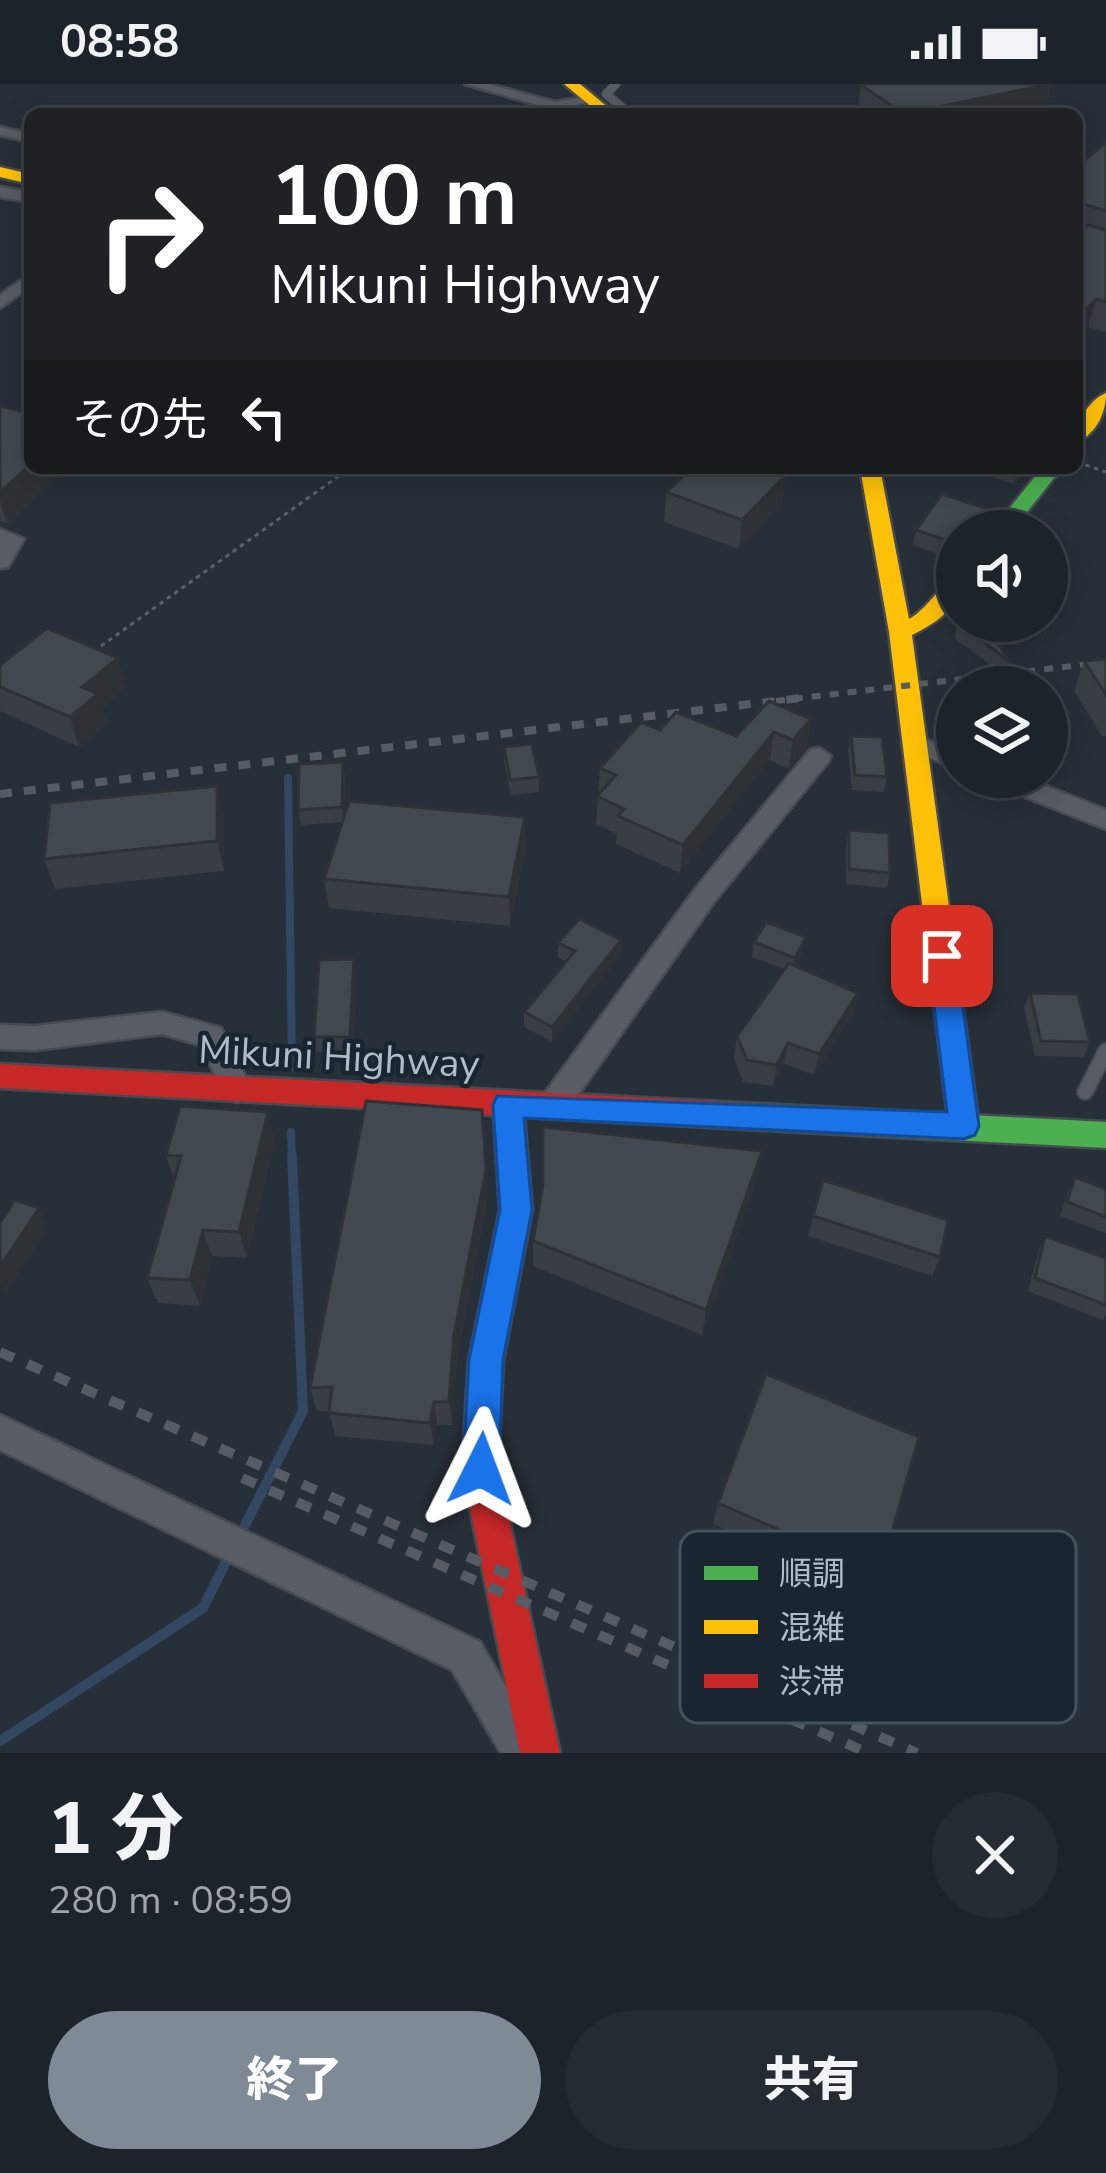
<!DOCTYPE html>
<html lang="ja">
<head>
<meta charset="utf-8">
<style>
  :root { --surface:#1d232a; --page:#252b32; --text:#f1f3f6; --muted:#a0a4a8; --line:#3b4047; --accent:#808a96 }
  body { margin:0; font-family:"Nunito Sans","Noto Sans JP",sans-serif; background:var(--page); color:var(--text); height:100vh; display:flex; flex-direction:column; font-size:45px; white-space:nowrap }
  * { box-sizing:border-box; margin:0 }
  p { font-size:39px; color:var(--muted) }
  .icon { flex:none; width:66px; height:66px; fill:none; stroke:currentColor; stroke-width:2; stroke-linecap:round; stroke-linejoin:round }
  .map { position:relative; height:1669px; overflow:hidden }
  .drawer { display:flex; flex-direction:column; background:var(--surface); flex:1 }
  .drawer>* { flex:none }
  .guide { position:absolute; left:24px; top:24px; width:1059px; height:366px; border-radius:18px; box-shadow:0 6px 30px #0003,0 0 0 3px var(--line); background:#202124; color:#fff; overflow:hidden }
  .fabs { position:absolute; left:936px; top:426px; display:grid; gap:24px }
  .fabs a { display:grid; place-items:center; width:132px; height:132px; border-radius:50%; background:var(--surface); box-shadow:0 6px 30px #0003,0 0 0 3px var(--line); font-size:60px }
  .pin { position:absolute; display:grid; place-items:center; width:102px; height:102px; color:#fff; margin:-51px; border-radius:24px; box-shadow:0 6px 18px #0006 }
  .me { position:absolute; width:132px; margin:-66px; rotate:3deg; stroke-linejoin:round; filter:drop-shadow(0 0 9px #0008) }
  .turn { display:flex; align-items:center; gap:42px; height:252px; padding:0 48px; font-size:54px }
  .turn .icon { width:156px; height:156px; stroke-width:2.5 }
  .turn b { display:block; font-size:84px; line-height:102px }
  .then { display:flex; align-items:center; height:114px; padding:0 48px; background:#0003; gap:24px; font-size:45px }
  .round { display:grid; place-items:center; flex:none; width:126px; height:126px; border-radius:63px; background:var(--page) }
  .headline { display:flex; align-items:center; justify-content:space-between; height:204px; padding:0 48px }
  h1 { font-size:72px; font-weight:800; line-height:90px }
  .button { display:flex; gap:24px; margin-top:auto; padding:24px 48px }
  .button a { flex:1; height:138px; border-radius:72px; background:var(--accent); color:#fff; font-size:48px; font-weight:800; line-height:138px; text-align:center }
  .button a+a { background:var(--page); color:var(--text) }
  .status { display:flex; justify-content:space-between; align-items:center; height:84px; padding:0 60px; background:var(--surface); direction:ltr }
  .status svg { height:33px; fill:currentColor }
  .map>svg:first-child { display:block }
</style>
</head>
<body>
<div class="status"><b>08:58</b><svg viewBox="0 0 49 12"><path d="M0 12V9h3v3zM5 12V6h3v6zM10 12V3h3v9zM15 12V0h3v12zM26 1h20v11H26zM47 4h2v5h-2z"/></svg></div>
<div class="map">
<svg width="1106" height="1669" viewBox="0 0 1106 1669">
  <rect width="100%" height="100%" fill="#272f38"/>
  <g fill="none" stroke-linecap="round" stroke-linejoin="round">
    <!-- stream-far1 -->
    <g stroke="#324862" stroke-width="8">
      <polyline points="288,694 292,983"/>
      <polyline points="291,1048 292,1074"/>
    </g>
    <!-- stream -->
    <g stroke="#324862" stroke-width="10">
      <polyline points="240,1451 303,1327 292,1071"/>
      <polyline points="0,1657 203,1524 230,1470"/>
    </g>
    <defs>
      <polyline id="lane-far1" points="616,0 606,10 630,30"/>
      <polyline id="lane" points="1085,1008 1106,967"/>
      <g id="street">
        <polygon points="465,0 488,0 555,18 590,12 597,16 555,26"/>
        <polygon points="0,43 30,50 30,58 0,51"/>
        <polygon points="0,103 30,108 30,118 0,113"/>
        <polygon points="30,190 30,203 0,224 0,211"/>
        <polygon points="0,445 24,455 8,483 0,484"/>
        <polygon points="914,651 957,667 957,684 905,665 902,659 905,653"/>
        <polygon points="819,664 831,672 828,678 714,818 564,1031 553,1035 542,1031 538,1022 542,1013 696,804 810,666"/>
        <polygon points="987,693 1023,693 1106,726 1106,745 990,699"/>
        <polygon points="162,928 221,944 252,1006 248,1015 237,1018 226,1015 201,961 162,950 35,966 0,965 0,941 35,942"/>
        <polygon points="0,1331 480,1558 544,1669 501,1669 452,1586 0,1366"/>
      </g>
      <g id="fast">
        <polygon points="1042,384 1062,384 1012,447 991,447"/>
        <polygon points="894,1027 1106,1038 1106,1064 894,1053 883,1049 879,1040 883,1031"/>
      </g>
      <g id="slow">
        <polygon points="564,0 580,0 616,30 600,30"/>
        <polygon points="0,83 30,90 30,100 0,93"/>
        <path d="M1106,309C1106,329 1096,350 1077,358C1077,338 1087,317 1106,309Z"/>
        <path d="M860,384H880L909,535C928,525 938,501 957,494C957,527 939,537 912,551L979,1042L975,1051L964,1055L953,1051L949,1042L889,548Z"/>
      </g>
      <polygon id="jam" points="0,980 894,1027 905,1031 909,1040 905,1049 894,1053 524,1033 532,1126 503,1276 498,1385 560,1669 520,1669 462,1385 469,1276 500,1126 494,1031 0,1004"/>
    </defs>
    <!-- lane-far1 casing -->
    <use href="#lane-far1" stroke="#464b52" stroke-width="10"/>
    <!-- lane casing -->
    <use href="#lane" stroke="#464b52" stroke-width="18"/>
    <!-- street casing -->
    <use href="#street" stroke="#464b52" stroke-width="5"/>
    <!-- fast casing -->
    <use href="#fast" stroke="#464b52" stroke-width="5"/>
    <!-- slow casing -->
    <use href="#slow" stroke="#464b52" stroke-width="5"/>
    <!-- jam casing -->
    <use href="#jam" stroke="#464b52" stroke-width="5"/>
    <!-- path -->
    <g stroke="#5a6269" stroke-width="3" stroke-dasharray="4.5 4.5" stroke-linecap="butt">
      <polyline points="1077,378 1106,388"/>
      <polyline points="101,562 350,384"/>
    </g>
    <!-- lane-far1 -->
    <use href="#lane-far1" stroke="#585d65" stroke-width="8"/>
    <!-- lane -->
    <use href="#lane" stroke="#585d65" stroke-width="14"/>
    <!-- street -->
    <use href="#street" fill="#585d65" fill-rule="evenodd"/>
    <!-- fast -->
    <use href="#fast" fill="#4caf50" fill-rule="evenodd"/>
    <!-- slow -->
    <use href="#slow" fill="#ffc107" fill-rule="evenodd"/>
    <!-- jam -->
    <use href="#jam" fill="#c62828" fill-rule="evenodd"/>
    <!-- rail-far2 -->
    <polyline stroke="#565c63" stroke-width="6" stroke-dasharray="9 9" stroke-linecap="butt" points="776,617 1106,578"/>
    <!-- rail-far1 -->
    <polyline stroke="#565c63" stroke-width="8" stroke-dasharray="12 12" stroke-linecap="butt" points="0,710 801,614"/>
    <!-- rail -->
    <g stroke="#565c63" stroke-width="10" stroke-dasharray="15 15" stroke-linecap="butt">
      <polyline points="0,1268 917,1669"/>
      <polyline points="242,1394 868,1669"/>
    </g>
  </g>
  <!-- wall -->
  <g fill="#383e44">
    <polygon points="861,1 1047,21 1004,30 869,30 858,22"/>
    <polygon points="1106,58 1106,246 1105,248 1088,243 1077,255 1077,152 1081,148 1077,147 1077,83"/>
    <polygon points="0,322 30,384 67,384 7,439 0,437"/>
    <polygon points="965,384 1027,384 1014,400"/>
    <polygon points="786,391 782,420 739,465 664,438 666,408"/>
    <polygon points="984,440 979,447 957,447 957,474 955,476 913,461 916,446"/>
    <polygon points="1047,479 1070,488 1065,503 1052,517 1047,515"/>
    <polygon points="959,537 1003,537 1001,544 994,550 1008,576 1004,591 954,554"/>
    <polygon points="1106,575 1106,652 1102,652 1074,607 1084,577"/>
    <polygon points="0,581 126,603 102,624 107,640 79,663 0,627"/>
    <polygon points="811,635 806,664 789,685 770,676 680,789 616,760 617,750 596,740 600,684 660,646 736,652"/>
    <polygon points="851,652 887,693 884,708 852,706 848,667"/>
    <polygon points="504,663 539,693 539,708 511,711 504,678"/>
    <polygon points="343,678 345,693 344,731 526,763 510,842 329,824 324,795 342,738 301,741 298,726"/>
    <polygon points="224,731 224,787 55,805 44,775"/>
    <polygon points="849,746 890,789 887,804 846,800 846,761"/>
    <polygon points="621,856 620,871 552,958 524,943 524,928 567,878 558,873 558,859"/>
    <polygon points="754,858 803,868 796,882 858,909 853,930 814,991 784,980 773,1002 743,998 734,974 737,952 784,885 752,873"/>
    <polygon points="354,875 356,890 353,967 317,968 314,953"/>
    <polygon points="1030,909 1090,958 1084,973 1035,972 1024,923"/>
    <polygon points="275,1055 247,1174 212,1172 200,1222 158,1219 147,1194 174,1095 166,1071"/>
    <polygon points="757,1093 702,1251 533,1182 533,1157 543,1100"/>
    <polygon points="1075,1093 1106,1105 1106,1149 1060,1132 1068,1107"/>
    <polygon points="823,1096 940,1173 932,1192 808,1152"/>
    <polygon points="488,1112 457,1275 452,1341 437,1341 434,1361 335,1352 329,1327 317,1327 310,1304"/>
    <polygon points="1045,1152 1106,1174 1106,1231 1103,1236 1028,1207 1039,1165"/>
    <polygon points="718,1419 880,1490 870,1509 713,1440"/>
  </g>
  <!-- shaded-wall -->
  <g fill="#2e3237">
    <polygon points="1052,0 1047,21 1004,30 904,30"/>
    <polygon points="1096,215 1088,243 1077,255 1077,236"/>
    <polygon points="30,381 30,384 67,384 7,439 0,416 0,408"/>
    <polygon points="1018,384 1027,384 1014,400"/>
    <polygon points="786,391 782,420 739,465 742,436"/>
    <polygon points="988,425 984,440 979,447 970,447"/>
    <polygon points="1070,488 1065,503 1052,517 1057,502"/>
    <polygon points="996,537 1003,537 1001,544 985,558 989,543"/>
    <polygon points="118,574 126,603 102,624 107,640 79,663 70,633 82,603"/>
    <polygon points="811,635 806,664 789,685 793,656"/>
    <polygon points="774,648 770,676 680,789 683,761"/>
    <polygon points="343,678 345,693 344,738 342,723"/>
    <polygon points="217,702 224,731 224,787 217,757"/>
    <polygon points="525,733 526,763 510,842 509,813"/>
    <polygon points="806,853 803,868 792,888 795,874"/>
    <polygon points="621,856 620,871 552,958 552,943"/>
    <polygon points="354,875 356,890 353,967 350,953"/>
    <polygon points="858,909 853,930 814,991 819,970"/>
    <polygon points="788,959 784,980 773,1002 777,981"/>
    <polygon points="268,1028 275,1055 247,1174 239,1148"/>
    <polygon points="762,1067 757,1093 702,1251 706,1226"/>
    <polygon points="486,1086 488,1112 457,1275 452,1341 449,1318 454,1251"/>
    <polygon points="39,1124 49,1144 6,1210 0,1200 0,1183"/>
    <polygon points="203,1146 212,1172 200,1222 190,1196"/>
    <polygon points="434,1318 437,1341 434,1361 430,1339"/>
  </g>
  <!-- building -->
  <g fill="#41484f" stroke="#2e3237" stroke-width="3">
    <polygon points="865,0 1050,0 904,30 861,1"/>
    <polygon points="1106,58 1106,127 1077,118 1077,83"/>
    <polygon points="1088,141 1106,146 1106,218 1096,215 1077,236 1077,152"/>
    <polygon points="0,322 30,329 30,381 0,408"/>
    <polygon points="692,384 764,384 786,391 742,436 666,408"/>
    <polygon points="942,410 988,425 970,447 957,447 957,460 916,446"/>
    <polygon points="1047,479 1070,488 1057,502 1047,498"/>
    <polygon points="959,537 996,537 989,543 1008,576 958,539"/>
    <polygon points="47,544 118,574 82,603 98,610 70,633 0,603 0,581"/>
    <polygon points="1106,575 1106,611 1084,577"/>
    <polygon points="769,617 811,635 793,656 774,648 683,761 618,732 624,725 597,712 616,691 600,684 641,638 660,646 676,628 736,652"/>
    <polygon points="851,652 882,653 887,693 855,691"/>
    <polygon points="532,660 539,693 510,696 504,663"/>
    <polygon points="343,678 342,723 298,726 299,680"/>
    <polygon points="217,702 217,757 44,775 50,719"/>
    <polygon points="349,717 525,733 509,813 324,795"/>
    <polygon points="849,746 889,749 890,789 849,785"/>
    <polygon points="579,835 621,856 552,943 524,928 575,867 558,859"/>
    <polygon points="766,838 806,853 795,874 754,858"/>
    <polygon points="354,875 350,953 314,953 319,876"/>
    <polygon points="789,879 858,909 819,970 788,959 777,981 747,976 737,952"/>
    <polygon points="1030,909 1078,910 1090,958 1041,957"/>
    <polygon points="366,1017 482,1026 486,1086 454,1251 449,1318 434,1318 430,1339 329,1329 332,1303 310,1304"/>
    <polygon points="180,1022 268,1028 239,1148 203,1146 190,1196 147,1194 181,1072 166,1071"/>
    <polygon points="543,1043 762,1067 706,1226 533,1157 543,1100"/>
    <polygon points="1075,1093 1106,1105 1106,1133 1067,1118"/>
    <polygon points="823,1096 948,1136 940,1173 813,1132"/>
    <polygon points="15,1116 39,1124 0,1183 0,1139"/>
    <polygon points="1045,1152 1106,1174 1106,1221 1035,1194"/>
    <polygon points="766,1290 919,1353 880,1490 718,1419"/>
  </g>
  <!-- route -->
  <polygon fill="#1a73e8" stroke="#114b97" stroke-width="3" points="942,861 956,872 979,1042 975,1051 964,1055 524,1034 532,1126 503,1276 499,1385 493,1398 481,1403 468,1398 463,1385 469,1276 500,1126 493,1021 497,1012 947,1028 928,872"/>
  <g text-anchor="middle" stroke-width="9" stroke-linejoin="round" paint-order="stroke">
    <!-- street labels -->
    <g font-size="39" fill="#b0bbc9" stroke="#1a2532">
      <text transform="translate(339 972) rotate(3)" y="14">Mikuni Highway</text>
    </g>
  </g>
  <!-- legend -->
  <rect x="680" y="1447" width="396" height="192" rx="18" fill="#1a2532" stroke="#47525f" stroke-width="3"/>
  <rect x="704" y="1482" width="54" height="14" fill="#4caf50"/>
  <rect x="704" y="1536" width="54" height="14" fill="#ffc107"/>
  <rect x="704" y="1590" width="54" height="14" fill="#c62828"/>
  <g font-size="33" fill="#b0bbc9">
    <text x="779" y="1501">順調</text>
    <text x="779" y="1555">混雑</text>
    <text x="779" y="1609">渋滞</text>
  </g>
</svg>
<div class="fabs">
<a><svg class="icon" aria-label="sound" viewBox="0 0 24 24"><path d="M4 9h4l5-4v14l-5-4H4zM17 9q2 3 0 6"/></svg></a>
<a><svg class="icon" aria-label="layers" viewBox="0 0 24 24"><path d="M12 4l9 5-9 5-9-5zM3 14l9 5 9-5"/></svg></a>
</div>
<div class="pin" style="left:942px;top:872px;background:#d93025"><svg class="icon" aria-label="arrive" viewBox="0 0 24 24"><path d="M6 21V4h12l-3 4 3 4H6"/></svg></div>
<svg class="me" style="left:481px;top:1385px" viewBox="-20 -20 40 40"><path d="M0-17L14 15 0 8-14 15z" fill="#1a73e8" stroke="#fff" stroke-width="4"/></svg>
<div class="guide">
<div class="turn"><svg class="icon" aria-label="right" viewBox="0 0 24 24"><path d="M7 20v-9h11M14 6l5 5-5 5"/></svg><div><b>100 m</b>Mikuni Highway</div></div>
<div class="then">その先<svg class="icon" aria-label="left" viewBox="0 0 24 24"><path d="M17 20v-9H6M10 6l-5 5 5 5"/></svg></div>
</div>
</div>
<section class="drawer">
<div class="headline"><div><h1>1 分</h1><p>280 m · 08:59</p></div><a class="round"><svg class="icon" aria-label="close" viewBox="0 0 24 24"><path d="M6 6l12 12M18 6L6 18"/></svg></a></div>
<div class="button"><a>終了</a><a>共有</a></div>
</section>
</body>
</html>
